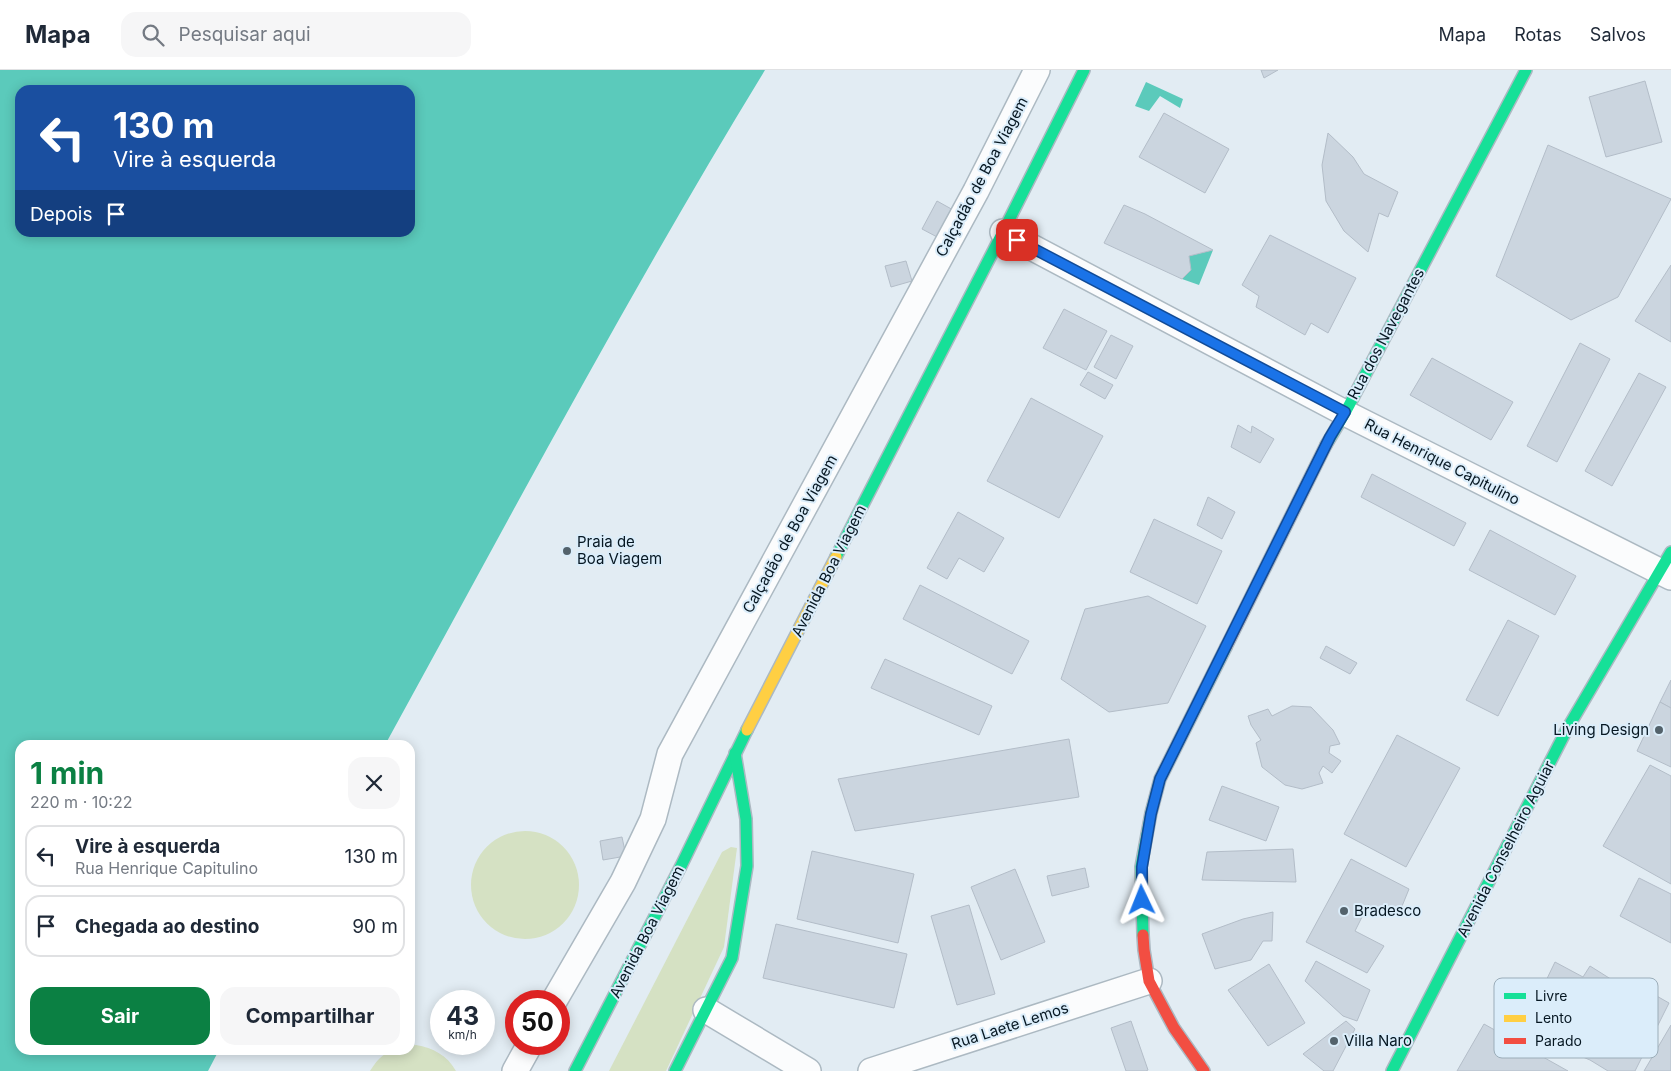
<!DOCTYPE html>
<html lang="pt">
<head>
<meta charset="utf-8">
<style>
  :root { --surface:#fff; --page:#f6f6f7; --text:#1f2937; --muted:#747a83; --line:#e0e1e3; --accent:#0b8043 }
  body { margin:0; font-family:Inter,sans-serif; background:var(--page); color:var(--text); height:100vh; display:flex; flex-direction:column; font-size:19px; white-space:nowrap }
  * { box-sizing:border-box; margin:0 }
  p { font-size:16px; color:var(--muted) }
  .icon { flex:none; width:28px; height:28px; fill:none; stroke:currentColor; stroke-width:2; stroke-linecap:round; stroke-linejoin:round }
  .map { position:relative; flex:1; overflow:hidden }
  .side { position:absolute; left:15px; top:670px; width:400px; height:315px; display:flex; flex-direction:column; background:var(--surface); border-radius:15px; box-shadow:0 2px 12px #0003 }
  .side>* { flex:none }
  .hud { position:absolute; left:15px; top:15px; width:400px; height:152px; border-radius:15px; box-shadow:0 2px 12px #0003; background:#1a4fa0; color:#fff; overflow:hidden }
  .speed { position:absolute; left:430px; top:920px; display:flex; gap:10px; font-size:25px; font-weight:700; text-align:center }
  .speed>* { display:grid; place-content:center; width:65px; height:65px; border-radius:50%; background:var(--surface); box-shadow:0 2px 12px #0003; line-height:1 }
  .speed small { font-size:12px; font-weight:400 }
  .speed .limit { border:8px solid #d22; background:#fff; color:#111 }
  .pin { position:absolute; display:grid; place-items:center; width:42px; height:42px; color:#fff; margin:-21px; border-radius:10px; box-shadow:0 2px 8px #0006 }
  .me { position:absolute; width:55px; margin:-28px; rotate:358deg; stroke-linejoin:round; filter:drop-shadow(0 0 4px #0008) }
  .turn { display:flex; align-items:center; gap:18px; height:105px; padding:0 15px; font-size:22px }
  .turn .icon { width:65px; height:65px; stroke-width:2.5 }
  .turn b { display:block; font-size:35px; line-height:42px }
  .then { display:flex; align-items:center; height:48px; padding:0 15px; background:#0003; gap:10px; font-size:19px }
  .round { display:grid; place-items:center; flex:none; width:52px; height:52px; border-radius:15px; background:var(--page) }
  .summary { display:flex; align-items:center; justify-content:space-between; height:85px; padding:0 15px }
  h1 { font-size:30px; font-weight:700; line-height:38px; color:var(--accent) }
  .cta { display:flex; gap:10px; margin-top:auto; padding:10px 15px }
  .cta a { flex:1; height:58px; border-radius:15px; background:var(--accent); color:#fff; font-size:20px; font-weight:700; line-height:58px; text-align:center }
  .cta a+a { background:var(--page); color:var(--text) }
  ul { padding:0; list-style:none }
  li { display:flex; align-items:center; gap:15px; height:62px; margin:0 10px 8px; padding:0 5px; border:2px solid var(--line); border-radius:15px }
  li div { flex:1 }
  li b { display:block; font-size:19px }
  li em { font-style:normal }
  header { display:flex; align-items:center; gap:30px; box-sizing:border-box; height:70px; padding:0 25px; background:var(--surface); border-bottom:1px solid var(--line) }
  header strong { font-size:24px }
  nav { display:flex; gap:28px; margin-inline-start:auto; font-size:18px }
  .search { width:350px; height:45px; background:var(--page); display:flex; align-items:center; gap:12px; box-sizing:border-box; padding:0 18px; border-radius:15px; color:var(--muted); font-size:19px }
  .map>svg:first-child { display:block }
</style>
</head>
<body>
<header>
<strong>Mapa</strong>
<div class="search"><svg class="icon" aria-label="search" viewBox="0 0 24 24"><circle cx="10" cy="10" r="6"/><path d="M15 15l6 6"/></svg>Pesquisar aqui</div>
<nav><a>Mapa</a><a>Rotas</a><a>Salvos</a></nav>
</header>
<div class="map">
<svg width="1671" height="1001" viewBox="0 0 1671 1001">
  <rect width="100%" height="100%" fill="#e2ecf3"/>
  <!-- green -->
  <g fill="#d5e1c3">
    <circle cx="525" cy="815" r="54"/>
    <polygon points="731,777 737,778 724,877 666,1001 609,1001 722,782"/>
    <path d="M416,975C433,978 447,985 456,1001H370C382,982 389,980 410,980V976Z"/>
  </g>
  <!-- water -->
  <g fill="#5bcabb" fill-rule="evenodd">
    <path d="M0,0H765C630,221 509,449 385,675H20V980H219L208,1001H0ZM20,20H410V162H20Z"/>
    <polygon points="1146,12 1183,29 1180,38 1160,26 1149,41 1135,36"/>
    <polygon points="1213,180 1199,215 1182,209 1189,186"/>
  </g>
  <!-- building -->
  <g fill="#cbd5df" stroke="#b3bdc8">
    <polygon points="1261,0 1278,0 1264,8"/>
    <polygon points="1645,11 1662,72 1606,87 1589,27"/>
    <polygon points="1164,43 1229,79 1205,123 1139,87"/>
    <polygon points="1328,63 1353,87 1364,104 1398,122 1388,147 1379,143 1368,182 1344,161 1326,131 1322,95"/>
    <polygon points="1548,75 1671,129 1618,227 1571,250 1496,206"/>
    <polygon points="937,131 955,141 939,168 922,159"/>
    <polygon points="1124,135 1145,144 1213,180 1189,186 1191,200 1182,209 1104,173"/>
    <polygon points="1270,165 1356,208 1328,263 1311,253 1305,265 1256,237 1259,226 1242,215"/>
    <polygon points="906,191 912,211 891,217 885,196"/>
    <polygon points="1671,195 1671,272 1635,251"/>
    <polygon points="1064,239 1107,261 1086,300 1043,278"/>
    <polygon points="1111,265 1133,276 1116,309 1094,297"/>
    <polygon points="1580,273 1610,289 1557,392 1527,376"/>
    <polygon points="1432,288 1513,332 1491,370 1410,325"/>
    <polygon points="1088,302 1113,315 1105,329 1080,315"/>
    <polygon points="1639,303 1666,317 1612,416 1585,401"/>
    <polygon points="1031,328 1103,366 1059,448 987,411"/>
    <polygon points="1238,355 1251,363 1252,356 1274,369 1260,393 1231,377"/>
    <polygon points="1372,404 1466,453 1454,476 1361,427"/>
    <polygon points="1208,427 1235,442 1222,469 1197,455"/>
    <polygon points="958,442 1004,468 984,502 959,488 947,509 927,498"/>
    <polygon points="1154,449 1222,481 1197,534 1130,502"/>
    <polygon points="1490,460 1576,506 1555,545 1469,500"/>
    <polygon points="920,515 1029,571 1012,604 903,549"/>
    <polygon points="1148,526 1206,556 1168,633 1109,642 1061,609 1085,539"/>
    <polygon points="1508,550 1539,566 1498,646 1466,630"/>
    <polygon points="1326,576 1357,593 1350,604 1320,588"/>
    <polygon points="885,589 992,636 979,665 871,618"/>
    <polygon points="1671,610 1671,638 1660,632"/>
    <polygon points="1660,632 1671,638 1671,697 1637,681"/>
    <polygon points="1292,636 1311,637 1333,660 1340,674 1330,676 1329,683 1341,691 1332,703 1323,696 1319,703 1323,713 1302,719 1285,715 1262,697 1256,673 1261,670 1251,655 1248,646 1268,639 1272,646"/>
    <polygon points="1397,665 1460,698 1406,797 1344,764"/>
    <polygon points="1069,669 1079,727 855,761 838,709"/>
    <polygon points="1650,695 1671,706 1671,814 1603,776"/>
    <polygon points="1222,716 1279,737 1266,771 1209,750"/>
    <polygon points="622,767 626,786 603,790 600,771"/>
    <polygon points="1293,779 1296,812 1202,810 1207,782"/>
    <polygon points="812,781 914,804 898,873 797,849"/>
    <polygon points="1351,789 1409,819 1398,846 1368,835 1355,861 1384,876 1367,903 1306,872"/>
    <polygon points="1085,798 1089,817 1052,826 1047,806"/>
    <polygon points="1015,799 1045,872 1001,890 971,817"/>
    <polygon points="1639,808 1671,824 1671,873 1620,846"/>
    <polygon points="969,835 995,924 957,935 931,846"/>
    <polygon points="1273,842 1272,871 1263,871 1251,890 1215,899 1202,864 1243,849"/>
    <polygon points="776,854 907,884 894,938 763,908"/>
    <polygon points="1316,891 1370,920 1357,951 1343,946 1305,911"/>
    <polygon points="1555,892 1583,907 1590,896 1625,918 1632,912 1669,933 1635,1001 1608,1001 1590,990 1554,975 1558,967 1545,964 1547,955 1528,948"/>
    <polygon points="1269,894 1305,953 1268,976 1228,920"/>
    <polygon points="1131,951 1148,1000 1146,1001 1126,1001 1111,958"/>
    <polygon points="1346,951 1355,959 1333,1001 1324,1001 1303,984"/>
    <polygon points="1484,954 1568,1001 1457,1001"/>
    <polygon points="1671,955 1671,1001 1644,1001"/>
  </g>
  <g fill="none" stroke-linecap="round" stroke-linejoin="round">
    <defs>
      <g id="street">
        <polyline points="1003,162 1345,343 1671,507"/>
        <polyline points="554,931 623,812 653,749 670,684 976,121 1037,0"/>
        <polyline points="706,940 808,1001"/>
        <polyline points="515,1001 530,974"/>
        <polyline points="871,1001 1149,911"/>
      </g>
      <g id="fast">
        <polyline points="1326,375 1345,343 1526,0"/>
        <polyline points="836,487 1003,162 1084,0"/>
        <polyline points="1143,865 1141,797 1151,743 1160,709 1226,577"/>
        <polyline points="575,1001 681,796 747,660"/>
        <polyline points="675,1001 732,888 747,796 746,749 735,683"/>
        <polyline points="1392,1001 1566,661 1671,482"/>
      </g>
      <polyline id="slow" points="747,660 836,487"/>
      <g id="jam">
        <polyline points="1226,577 1326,375"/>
        <polyline points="1143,865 1144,880 1149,911 1174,958 1204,1001"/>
      </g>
    </defs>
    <!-- street casing -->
    <use href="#street" stroke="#acb9c2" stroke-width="28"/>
    <!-- fast casing -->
    <use href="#fast" stroke="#acb9c2" stroke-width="14"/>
    <!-- slow casing -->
    <use href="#slow" stroke="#acb9c2" stroke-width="14"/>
    <!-- jam casing -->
    <use href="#jam" stroke="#acb9c2" stroke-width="14"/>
    <!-- street -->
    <use href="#street" stroke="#fbfcfd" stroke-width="25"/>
    <!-- fast -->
    <use href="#fast" stroke="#16e098" stroke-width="11"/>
    <!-- slow -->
    <use href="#slow" stroke="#ffcf43" stroke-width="11"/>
    <!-- jam -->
    <use href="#jam" stroke="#f24e42" stroke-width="11"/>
  </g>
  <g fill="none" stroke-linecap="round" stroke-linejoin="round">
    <defs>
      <polyline id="route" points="1017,170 1345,342 1330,367 1160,709 1151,744 1142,797 1142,830"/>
    </defs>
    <!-- route casing -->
    <use href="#route" stroke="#114b97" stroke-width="12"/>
    <!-- route -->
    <use href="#route" stroke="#1a73e8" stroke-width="9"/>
  </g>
  <!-- markers -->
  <g fill="#53626b" stroke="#dbedfa" stroke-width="2">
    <circle cx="567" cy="481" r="5"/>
    <circle cx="1659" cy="660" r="5"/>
    <circle cx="1344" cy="841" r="5"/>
    <circle cx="1334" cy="971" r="5"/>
  </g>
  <g text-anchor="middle" stroke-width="4" stroke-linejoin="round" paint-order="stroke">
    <!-- street labels -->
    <g font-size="15" fill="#061722" stroke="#dbedfa">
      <text transform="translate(982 107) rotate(-62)" y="5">Calçadão de Boa Viagem</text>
      <text transform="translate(1386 264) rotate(-62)" y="5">Rua dos Navegantes</text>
      <text transform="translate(1442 392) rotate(27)" y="5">Rua Henrique Capitulino</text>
      <text transform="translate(790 464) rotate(-61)" y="5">Calçadão de Boa Viagem</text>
      <text transform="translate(829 501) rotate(-63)" y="5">Avenida Boa Viagem</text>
      <text transform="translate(1506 779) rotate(-63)" y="5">Avenida Conselheiro Aguiar</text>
      <text transform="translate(647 862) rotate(-63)" y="5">Avenida Boa Viagem</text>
      <text transform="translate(1010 956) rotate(-18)" y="5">Rua Laete Lemos</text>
    </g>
    <!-- poi labels -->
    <g font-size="15" fill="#061722" stroke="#dbedfa" text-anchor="start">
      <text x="577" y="477">Praia de<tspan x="577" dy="17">Boa Viagem</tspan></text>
      <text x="1649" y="665" text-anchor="end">Living Design</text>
      <text x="1354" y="846">Bradesco</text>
      <text x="1344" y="976">Villa Naro</text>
    </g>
  </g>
  <!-- legend -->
  <rect x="1494" y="908" width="164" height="80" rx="8" fill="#dbedfa" stroke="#9badb9" stroke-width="1"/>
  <rect x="1504" y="923" width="22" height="6" fill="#16e098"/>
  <rect x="1504" y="945" width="22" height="7" fill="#ffcf43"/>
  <rect x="1504" y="968" width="22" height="6" fill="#f24e42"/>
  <g font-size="14" fill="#061722">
    <text x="1535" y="931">Livre</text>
    <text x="1535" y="953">Lento</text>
    <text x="1535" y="976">Parado</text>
  </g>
</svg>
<div class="speed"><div>43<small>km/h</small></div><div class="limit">50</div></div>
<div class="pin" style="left:1017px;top:170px;background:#d93025"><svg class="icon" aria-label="arrive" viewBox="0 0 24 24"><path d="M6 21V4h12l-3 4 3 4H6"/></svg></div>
<svg class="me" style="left:1142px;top:830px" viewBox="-20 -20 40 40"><path d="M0-17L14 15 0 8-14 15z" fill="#1a73e8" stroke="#fff" stroke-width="4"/></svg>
<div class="hud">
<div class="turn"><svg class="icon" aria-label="left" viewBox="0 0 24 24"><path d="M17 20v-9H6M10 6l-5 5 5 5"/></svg><div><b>130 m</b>Vire à esquerda</div></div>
<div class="then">Depois<svg class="icon" aria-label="arrive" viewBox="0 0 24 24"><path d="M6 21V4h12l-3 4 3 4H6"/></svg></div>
</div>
<section class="side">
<div class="summary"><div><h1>1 min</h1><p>220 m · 10:22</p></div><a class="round"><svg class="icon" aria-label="close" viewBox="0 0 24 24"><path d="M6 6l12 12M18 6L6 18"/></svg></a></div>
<ul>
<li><svg class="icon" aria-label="left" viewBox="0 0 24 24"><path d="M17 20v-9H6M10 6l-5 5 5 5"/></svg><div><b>Vire à esquerda</b><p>Rua Henrique Capitulino</p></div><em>130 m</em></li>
<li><svg class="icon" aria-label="arrive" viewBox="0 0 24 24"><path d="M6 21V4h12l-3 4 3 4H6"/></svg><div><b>Chegada ao destino</b></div><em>90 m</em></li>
</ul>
<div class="cta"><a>Sair</a><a>Compartilhar</a></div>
</section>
</div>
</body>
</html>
